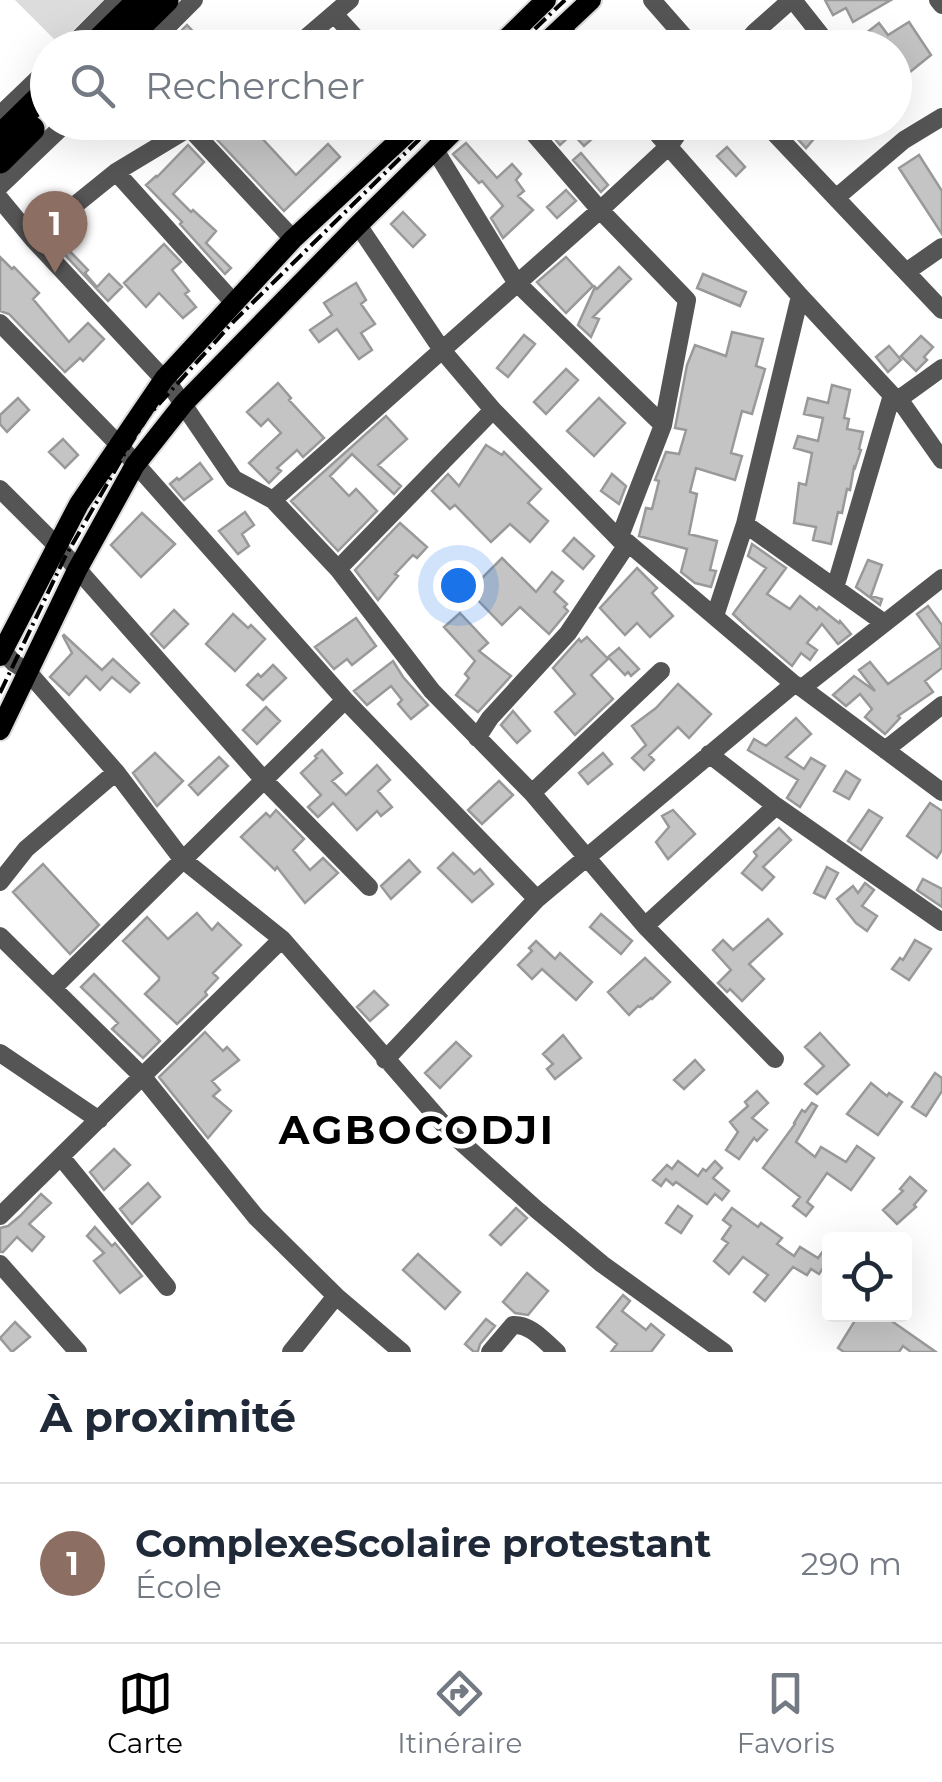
<!DOCTYPE html>
<html lang="fr">
<head>
<meta charset="utf-8">
<style>
  body { margin:0; font-family:Montserrat,sans-serif; background:#f6f6f7; color:#1f2937 }
  .controls { position:absolute; right:30px; bottom:30px; display:grid; overflow:hidden; border-radius:10px; box-shadow:0 10px 40px #0002 }
  .controls button { width:90px; height:90px; display:grid; place-items:center; padding:0; border:0; border-bottom:2px solid #e0e1e3; background:#fff; color:#1f2937; font:50px sans-serif }
  .you { position:absolute; left:458px; top:585px; width:35px; height:35px; margin:-25px; border:8px solid #fff; border-radius:50%; background:#1a73e8; box-shadow:0 0 0 15px #1a73e833 }
  .badge { display:grid; place-items:center; width:65px; height:65px; border-radius:50%; background:#000; color:#fff; font-size:32px; font-weight:700 }
  .pin { position:absolute; translate:-50% -82px; filter:drop-shadow(0 2px 5px #0008) }
  .pin::after { content:''; position:absolute; top:52px; width:35px; height:30px; background:inherit; clip-path:polygon(0 0,100% 0,50% 100%) }
  .list { margin:0; padding:0; list-style:none }
  h2 { display:flex; justify-content:space-between; align-items:center; height:130px; margin:0; padding:0 40px; font-size:42px }
  h2 small { font-size:32px; font-weight:400; color:#747a83 }
  .list li { display:grid; grid-template-columns:65px 1fr auto; gap:30px; align-items:center; box-sizing:border-box; height:160px; padding:0 40px; border-top:2px solid #e0e1e3 }
  .list b { display:block; font-size:38px; white-space:nowrap }
  .list p { margin:0; font-size:32px; white-space:nowrap; color:#747a83 }
  .list em { font-size:32px; font-style:normal; color:#747a83 }
  .icon { flex:none; width:55px; height:55px; fill:none; stroke:currentColor; stroke-width:2; stroke-linecap:round; stroke-linejoin:round }
  .map { position:relative; flex:none; width:942px; height:1352px; overflow:hidden }
  .search { position:absolute; background:#fff; box-shadow:0 10px 40px #0002; left:30px; right:30px; top:30px; height:110px; display:flex; align-items:center; gap:25px; box-sizing:border-box; padding:0 35px; border-radius:55px; color:#747a83; font-size:38px }
  .sheet { height:290px; background:#fff }
  nav { display:flex; justify-content:space-around; align-items:center; box-sizing:border-box; height:140px; border-top:2px solid #e0e1e3; background:#fff; font-size:28px; color:#747a83 }
  nav a { display:grid; justify-items:center; gap:5px }
  nav .on { color:#000 }
  .map>svg:first-child { display:block }
  .green { fill:#dcdcdc }
  .building { fill:#c4c4c4; stroke:#999; stroke-width:2.5 }
  .lines { fill:none; stroke-linecap:round; stroke-linejoin:round }
  .major-casing { stroke:#dbdbdb; stroke-width:24 }
  .highway-casing { stroke:#dbdbdb; stroke-width:29 }
  .minor { stroke:#555; stroke-width:18 }
  .major { stroke:#000; stroke-width:20 }
  .highway { stroke:#000; stroke-width:25 }
  .rail { stroke:#000; stroke-width:4; stroke-dasharray:15 5 2.5 5; stroke-linecap:butt }
  .labels { text-anchor:middle; dominant-baseline:central; stroke-width:9; stroke-linejoin:round; paint-order:stroke }
  .district-label { font-size:40px; font-weight:bold; letter-spacing:2.5px; fill:#000; stroke:#fff }
</style>
</head>
<body>
<div class="map">
<svg width="942" height="1352" viewBox="0 0 942 1352">
  <rect width="100%" height="100%" fill="#fff"/>
  <path class="green" d="M 15,0 L 104,0 L 59,44 Z"/>
  <path class="building" d="M 825,0 L 891,0 L 853,22 L 846,8 L 833,15 Z
    M 909,22 L 931,55 L 905,76 L 894,63 L 894,48 L 875,48 L 865,34 L 879,23 L 888,35 Z
    M 187,25 L 209,48 L 164,48 Z
    M 211,122 L 247,122 L 296,175 L 328,144 L 340,157 L 284,211 L 208,130 Z
    M 541,122 L 559,122 L 571,135 L 560,145 Z
    M 589,122 L 611,122 L 584,146 L 574,135 Z
    M 782,122 L 804,122 L 818,134 L 806,148 Z
    M 466,143 L 497,178 L 512,164 L 521,174 L 516,180 L 524,191 L 518,196 L 533,210 L 503,238 L 491,218 L 503,206 L 482,181 L 479,183 L 453,154 Z
    M 188,145 L 204,162 L 173,194 L 191,212 L 193,210 L 216,231 L 206,243 L 231,268 L 225,274 L 180,224 L 182,222 L 146,185 L 156,176 L 157,177 Z
    M 727,147 L 745,167 L 736,176 L 717,156 Z
    M 581,153 L 608,185 L 601,192 L 573,160 Z
    M 919,155 L 942,191 L 942,234 L 899,168 Z
    M 566,190 L 576,201 L 557,218 L 547,207 Z
    M 403,212 L 425,235 L 413,247 L 391,224 Z
    M 56,237 L 88,270 L 85,273 L 97,287 L 109,274 L 122,287 L 108,301 L 51,240 Z
    M 164,244 L 181,262 L 172,270 L 189,291 L 185,294 L 196,307 L 183,318 L 159,293 L 146,307 L 124,283 Z
    M 0,257 L 12,269 L 14,267 L 39,293 L 33,299 L 69,342 L 88,323 L 104,339 L 83,361 L 80,358 L 65,372 L 9,314 L 0,311 Z
    M 566,257 L 593,286 L 566,313 L 537,282 Z
    M 619,267 L 631,279 L 593,317 L 599,319 L 591,337 L 578,325 L 595,287 L 597,289 Z
    M 703,274 L 746,292 L 740,306 L 697,288 Z
    M 356,283 L 366,300 L 361,304 L 375,324 L 361,333 L 372,350 L 359,359 L 337,329 L 319,342 L 310,330 L 332,315 L 324,303 Z
    M 732,332 L 763,339 L 756,366 L 765,369 L 752,414 L 742,411 L 731,453 L 742,456 L 735,480 L 696,468 L 690,492 L 697,494 L 689,534 L 717,541 L 710,570 L 716,571 L 711,587 L 695,583 L 681,572 L 687,549 L 639,536 L 646,508 L 652,509 L 659,481 L 655,480 L 666,452 L 679,454 L 686,430 L 675,428 L 687,365 L 695,345 L 726,356 Z
    M 524,335 L 535,344 L 508,377 L 497,368 Z
    M 921,336 L 933,347 L 924,357 L 927,360 L 916,371 L 901,356 Z
    M 889,346 L 901,360 L 888,372 L 876,357 Z
    M 566,369 L 578,380 L 546,414 L 534,402 Z
    M 278,383 L 291,398 L 289,400 L 324,438 L 303,457 L 297,450 L 277,468 L 281,471 L 269,483 L 249,463 L 281,433 L 268,419 L 261,426 L 247,412 Z
    M 832,385 L 850,390 L 844,418 L 849,419 L 847,429 L 863,432 L 859,449 L 861,450 L 855,468 L 854,467 L 850,490 L 847,489 L 842,513 L 838,512 L 831,544 L 813,540 L 816,527 L 794,523 L 799,483 L 806,485 L 812,453 L 794,448 L 798,436 L 818,441 L 823,418 L 804,414 L 808,398 L 828,403 Z
    M 18,398 L 29,410 L 7,432 L 0,424 L 0,415 Z
    M 599,398 L 625,423 L 594,456 L 567,431 Z
    M 386,416 L 407,439 L 378,465 L 401,486 L 394,494 L 352,454 L 330,476 L 349,496 L 356,489 L 377,511 L 338,551 L 291,501 Z
    M 63,439 L 78,455 L 65,468 L 49,452 Z
    M 486,445 L 502,455 L 504,452 L 541,489 L 528,503 L 548,521 L 530,542 L 510,524 L 491,542 L 455,505 L 450,509 L 432,491 L 448,474 L 459,486 Z
    M 200,463 L 212,479 L 184,500 L 170,484 L 177,478 L 179,480 Z
    M 612,474 L 626,486 L 619,504 L 601,491 Z
    M 245,512 L 254,525 L 242,534 L 249,546 L 238,554 L 219,531 Z
    M 142,513 L 175,544 L 141,577 L 111,545 Z
    M 400,523 L 427,547 L 417,558 L 413,555 L 395,574 L 398,576 L 378,600 L 355,570 Z
    M 574,538 L 594,556 L 583,569 L 563,551 Z
    M 752,544 L 786,568 L 767,594 L 790,609 L 800,596 L 817,610 L 819,607 L 839,623 L 840,621 L 851,634 L 838,644 L 822,624 L 807,643 L 817,650 L 810,660 L 801,653 L 792,666 L 748,628 L 733,614 L 766,568 L 748,556 Z
    M 502,558 L 536,592 L 552,572 L 563,581 L 554,592 L 567,604 L 564,607 L 568,611 L 549,634 L 520,607 L 502,625 L 469,591 Z
    M 868,560 L 882,565 L 871,596 L 882,599 L 880,605 L 856,587 Z
    M 637,568 L 657,588 L 652,593 L 673,616 L 650,637 L 637,623 L 625,635 L 600,608 Z
    M 928,606 L 942,625 L 942,668 L 925,681 L 933,692 L 898,716 L 900,718 L 885,734 L 865,717 L 872,709 L 860,694 L 846,706 L 833,695 L 854,676 L 875,691 L 859,670 L 870,662 L 888,684 L 941,647 L 917,614 Z
    M 174,610 L 188,624 L 164,648 L 151,634 Z
    M 460,613 L 488,643 L 479,651 L 511,676 L 478,712 L 456,695 L 469,678 L 465,674 L 475,661 L 444,627 Z
    M 233,614 L 248,628 L 251,625 L 265,639 L 235,671 L 206,644 Z
    M 356,618 L 376,646 L 352,665 L 347,659 L 334,669 L 315,647 Z
    M 64,635 L 102,670 L 113,659 L 139,683 L 130,692 L 112,677 L 100,690 L 86,676 L 69,695 L 50,677 L 72,653 L 63,636 Z
    M 587,637 L 608,659 L 591,675 L 613,699 L 575,735 L 555,712 L 575,694 L 553,668 L 579,639 L 581,642 Z
    M 619,648 L 639,669 L 631,676 L 628,672 L 625,675 L 608,657 Z
    M 393,661 L 403,677 L 428,705 L 411,719 L 398,704 L 402,700 L 391,686 L 367,705 L 354,691 Z
    M 273,665 L 286,678 L 263,700 L 247,685 L 258,674 L 261,677 Z
    M 678,684 L 711,714 L 689,738 L 678,727 L 649,755 L 654,760 L 644,770 L 632,758 L 646,745 L 632,726 L 656,708 Z
    M 266,707 L 280,721 L 257,744 L 243,730 Z
    M 513,711 L 530,731 L 517,743 L 501,725 Z
    M 796,718 L 811,734 L 786,757 L 804,769 L 811,758 L 825,766 L 800,807 L 787,798 L 798,780 L 748,750 L 754,739 L 766,746 Z
    M 322,750 L 342,773 L 332,781 L 346,795 L 377,765 L 390,780 L 378,791 L 392,807 L 381,816 L 377,811 L 357,830 L 333,803 L 318,817 L 308,807 L 321,795 L 301,773 L 317,758 L 315,756 Z
    M 155,753 L 183,781 L 157,806 L 133,773 Z
    M 603,753 L 612,764 L 588,784 L 579,773 Z
    M 219,757 L 228,766 L 198,795 L 189,785 Z
    M 846,771 L 860,780 L 849,799 L 834,791 Z
    M 499,781 L 513,795 L 482,824 L 468,810 Z
    M 930,803 L 942,811 L 942,850 L 937,858 L 907,836 Z
    M 276,810 L 304,839 L 293,850 L 310,870 L 323,858 L 338,873 L 305,903 L 277,867 L 275,870 L 241,837 L 266,813 L 270,817 Z
    M 673,810 L 695,834 L 668,859 L 656,842 L 669,827 L 662,816 Z
    M 869,810 L 882,818 L 861,850 L 848,841 Z
    M 779,828 L 791,840 L 763,867 L 774,877 L 762,890 L 742,873 L 757,856 L 754,852 Z
    M 453,853 L 474,874 L 480,869 L 493,884 L 472,902 L 438,868 Z
    M 409,860 L 420,872 L 391,899 L 381,886 Z
    M 43,864 L 99,925 L 70,954 L 13,892 Z
    M 827,867 L 838,873 L 825,898 L 814,893 Z
    M 923,879 L 942,889 L 942,907 L 917,890 Z
    M 865,883 L 874,890 L 862,906 L 877,916 L 867,931 L 856,923 L 837,899 L 853,886 L 858,893 Z
    M 197,913 L 212,930 L 218,923 L 241,945 L 213,973 L 218,978 L 205,992 L 207,995 L 177,1024 L 145,994 L 159,980 L 159,977 L 123,941 L 147,917 L 168,939 Z
    M 601,914 L 632,941 L 621,954 L 590,927 Z
    M 768,919 L 782,934 L 749,964 L 764,979 L 742,1001 L 730,989 L 727,992 L 718,983 L 731,970 L 713,950 L 723,940 L 733,950 Z
    M 915,940 L 931,949 L 909,980 L 892,969 L 900,958 L 903,960 Z
    M 536,941 L 555,959 L 560,953 L 592,982 L 576,1000 L 542,969 L 532,979 L 518,965 L 532,951 L 529,948 Z
    M 645,958 L 670,982 L 652,999 L 651,998 L 640,1007 L 638,1006 L 629,1015 L 608,992 Z
    M 94,974 L 160,1041 L 143,1058 L 112,1029 L 118,1023 L 81,987 Z
    M 374,991 L 388,1005 L 370,1021 L 357,1007 Z
    M 205,1032 L 223,1051 L 227,1047 L 239,1060 L 212,1081 L 220,1090 L 213,1096 L 231,1111 L 208,1138 L 159,1077 Z
    M 820,1033 L 849,1065 L 817,1094 L 805,1084 L 824,1066 L 805,1047 Z
    M 563,1035 L 581,1058 L 555,1079 L 547,1069 L 553,1064 L 543,1054 Z
    M 456,1042 L 471,1056 L 440,1088 L 425,1073 Z
    M 695,1060 L 704,1070 L 684,1089 L 674,1080 Z
    M 935,1073 L 942,1078 L 942,1091 L 926,1116 L 912,1107 Z
    M 871,1083 L 887,1096 L 889,1093 L 902,1102 L 878,1135 L 847,1114 Z
    M 757,1091 L 768,1103 L 752,1118 L 767,1130 L 757,1141 L 754,1138 L 739,1159 L 726,1150 L 738,1132 L 730,1122 L 748,1106 L 745,1102 Z
    M 812,1103 L 817,1106 L 796,1142 L 800,1145 L 815,1157 L 821,1147 L 846,1162 L 857,1146 L 874,1158 L 851,1190 L 827,1173 L 807,1202 L 813,1207 L 806,1216 L 793,1206 L 800,1197 L 763,1168 L 795,1124 L 794,1123 L 802,1110 L 805,1112 Z
    M 114,1149 L 130,1165 L 104,1190 L 90,1172 Z
    M 678,1161 L 698,1176 L 703,1169 L 706,1171 L 715,1161 L 722,1168 L 713,1178 L 729,1191 L 722,1200 L 715,1194 L 707,1204 L 676,1182 L 673,1185 L 666,1179 L 661,1186 L 653,1180 L 667,1165 L 672,1169 Z
    M 910,1177 L 926,1191 L 914,1205 L 916,1207 L 897,1224 L 883,1210 L 903,1191 L 900,1189 Z
    M 148,1183 L 160,1197 L 132,1224 L 120,1209 Z
    M 41,1194 L 51,1203 L 29,1224 L 44,1237 L 32,1251 L 17,1237 L 3,1252 L 0,1252 L 0,1228 L 8,1226 L 20,1216 Z
    M 678,1206 L 692,1216 L 681,1233 L 666,1223 Z
    M 516,1208 L 527,1218 L 501,1245 L 490,1235 Z
    M 732,1208 L 758,1227 L 761,1223 L 782,1238 L 777,1244 L 794,1256 L 800,1247 L 818,1258 L 830,1242 L 830,1258 L 819,1274 L 811,1269 L 807,1275 L 793,1267 L 765,1301 L 754,1292 L 768,1275 L 743,1257 L 729,1274 L 714,1261 L 728,1243 L 722,1239 L 731,1226 L 723,1220 Z
    M 95,1227 L 112,1246 L 115,1243 L 142,1276 L 120,1293 L 94,1261 L 104,1253 L 87,1236 Z
    M 418,1254 L 460,1292 L 445,1309 L 403,1270 Z
    M 527,1273 L 548,1291 L 528,1315 L 515,1313 L 503,1302 Z
    M 623,1295 L 630,1301 L 622,1311 L 646,1330 L 651,1324 L 664,1335 L 651,1352 L 611,1352 L 617,1344 L 597,1327 Z
    M 859,1314 L 889,1314 L 895,1319 L 893,1322 L 936,1352 L 911,1352 L 903,1346 L 899,1352 L 844,1352 L 838,1348 Z
    M 486,1319 L 495,1326 L 480,1344 L 478,1351 L 474,1352 L 465,1344 Z
    M 15,1322 L 30,1337 L 12,1352 L 0,1338 Z"/>
  <g class="lines">
    <g class="major-casing">
      <path id="major" d="M 497,48 L 546,0
        M 540,48 L 591,0
        M 0,656 L 79,504 L 164,379 L 293,239 L 419,122
        M 0,730 L 77,570 L 135,465 L 184,403 L 358,225 L 463,122"/>
    </g>
    <g class="highway-casing">
      <path id="highway" d="M 91,48 L 140,0
        M 117,48 L 166,0
        M 0,137 L 48,90
        M 0,161 L 32,129"/>
    </g>
    <path class="minor" d="M 652,0 L 694,48
      M 793,0 L 831,48
      M 938,0 L 942,5
      M 335,15 L 365,48
      M 561,27 L 579,48
      M 69,48 L 117,0
      M 146,48 L 194,0
      M 294,48 L 350,0
      M 741,48 L 755,32 L 791,0
      M 0,115 L 48,69
      M 524,122 L 600,210 L 687,300 L 663,425 L 619,539
      M 647,122 L 800,296 L 892,395 L 899,399 L 942,460
      M 764,122 L 942,310
      M 185,123 L 293,239
      M 435,150 L 516,282 L 663,425
      M 116,172 L 234,303
      M 0,186 L 67,122
      M 837,197 L 904,140 L 942,117
      M 0,199 L 33,239 L 172,388 L 234,479 L 273,500 L 338,569 L 432,691 L 532,793 L 645,926 L 775,1059
      M 358,225 L 442,350 L 493,410 L 619,539 L 628,543 L 794,684
      M 33,239 L 116,172 L 199,122
      M 906,272 L 942,247
      M 0,323 L 118,444 L 345,700 L 537,899
      M 899,399 L 942,368
      M 0,489 L 57,546 L 263,779 L 369,887
      M 273,500 L 600,210 L 669,146 L 686,122
      M 745,524 L 883,622
      M 338,569 L 493,410
      M 835,588 L 892,395
      M 715,616 L 745,524 L 800,296
      M 0,648 L 14,663 L 28,672 L 116,772 L 182,859 L 282,939 L 451,1133 L 537,1210 L 602,1264 L 724,1352
      M 802,688 L 942,792
      M 477,738 L 490,718 L 568,633 L 628,543
      M 885,750 L 942,705
      M 709,754 L 776,806 L 942,922
      M 532,793 L 661,671
      M 0,882 L 26,849 L 116,772
      M 645,926 L 776,806
      M 0,936 L 143,1077 L 256,1217 L 336,1296 L 402,1352
      M 53,988 L 345,700
      M 0,1053 L 99,1120
      M 385,1060 L 537,899 L 794,684 L 802,688 L 942,578
      M 61,1157 L 167,1287
      M 0,1216 L 282,939
      M 0,1264 L 78,1352
      M 291,1352 L 336,1296
      M 490,1352 L 513,1325 C 531,1324 544,1341 557,1352"/>
    <use href="#major" class="major"/>
    <use href="#highway" class="highway"/>
    <path class="rail" d="M 515,48 L 565,0
      M 0,693 L 65,557 L 125,453 L 148,416 L 235,320 L 437,122"/>
  </g>
  <g class="labels">
    <g class="district-label">
      <text x="417" y="1129">AGBOCODJI</text>
    </g>
  </g>
</svg>
<div class="controls">
<button><svg class="icon" aria-label="locate" viewBox="0 0 24 24"><circle cx="12" cy="12" r="6"/><path d="M12 2v4M12 18v4M2 12h4M18 12h4"/></svg></button>
</div>
<div class="you"></div>
<div class="pin badge" style="left:55px;top:273px;background:#8d6e63">1</div>
<div class="search"><svg class="icon" aria-label="search" viewBox="0 0 24 24"><circle cx="10" cy="10" r="6"/><path d="M15 15l6 6"/></svg>Rechercher</div>
</div>
<section class="sheet">
<h2>À proximité<small></small></h2>
<ul class="list">
<li><span class="badge" style="background:#8d6e63">1</span><div><b>ComplexeScolaire protestant</b><p>École</p></div><em>290 m</em></li>
</ul>
</section>
<nav>
<a class="on"><svg class="icon" aria-label="map" viewBox="0 0 24 24"><path d="M3 6l6-2 6 2 6-2v14l-6 2-6-2-6 2zM9 4v14M15 6v14"/></svg>Carte</a>
<a><svg class="icon" aria-label="directions" viewBox="0 0 24 24"><path d="M12 3l9 9-9 9-9-9zM9 14v-3h6M13 9l2 2-2 2"/></svg>Itinéraire</a>
<a><svg class="icon" aria-label="saved" viewBox="0 0 24 24"><path d="M7 4h10v16l-5-4-5 4z"/></svg>Favoris</a>
</nav>
</body>
</html>
